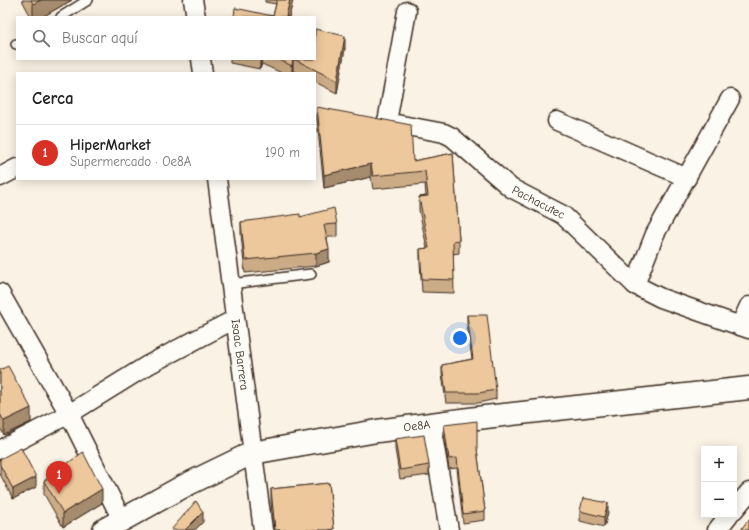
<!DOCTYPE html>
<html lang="es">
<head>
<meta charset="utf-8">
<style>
  body { margin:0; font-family:"Comic Neue",sans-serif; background:#f6f6f6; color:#222 }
  .controls { position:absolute; right:12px; bottom:12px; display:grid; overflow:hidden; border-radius:0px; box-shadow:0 2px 10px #0003 }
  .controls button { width:36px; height:36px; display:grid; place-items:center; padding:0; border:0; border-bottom:1px solid #e0e0e0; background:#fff; color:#222; font:20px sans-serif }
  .you { position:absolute; left:460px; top:338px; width:14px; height:14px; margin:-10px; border:3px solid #fff; border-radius:50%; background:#1a73e8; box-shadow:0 0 0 6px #1a73e833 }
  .badge { display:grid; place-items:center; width:26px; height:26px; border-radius:50%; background:#d93025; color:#fff; font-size:13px; font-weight:700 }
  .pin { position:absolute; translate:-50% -33px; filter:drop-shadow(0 1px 2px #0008) }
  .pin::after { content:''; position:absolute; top:21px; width:14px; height:12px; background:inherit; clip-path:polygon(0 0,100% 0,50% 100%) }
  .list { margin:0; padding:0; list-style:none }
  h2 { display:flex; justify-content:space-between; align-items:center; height:52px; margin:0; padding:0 16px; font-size:17px }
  h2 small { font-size:13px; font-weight:400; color:#767676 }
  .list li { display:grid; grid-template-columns:26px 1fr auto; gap:12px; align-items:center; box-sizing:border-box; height:56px; padding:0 16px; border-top:1px solid #e0e0e0 }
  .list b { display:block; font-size:15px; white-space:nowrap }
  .list p { margin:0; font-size:13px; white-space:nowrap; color:#767676 }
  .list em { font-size:13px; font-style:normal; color:#767676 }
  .icon { flex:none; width:22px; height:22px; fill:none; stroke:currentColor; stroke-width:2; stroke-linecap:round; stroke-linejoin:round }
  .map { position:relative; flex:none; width:749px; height:530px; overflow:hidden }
  .search { position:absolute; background:#fff; box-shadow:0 2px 10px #0003; left:16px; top:16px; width:300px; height:44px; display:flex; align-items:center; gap:10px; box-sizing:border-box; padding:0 14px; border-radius:0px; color:#767676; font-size:15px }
  .panel { position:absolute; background:#fff; box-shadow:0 2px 10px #0003; left:16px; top:72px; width:300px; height:108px; border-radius:0px }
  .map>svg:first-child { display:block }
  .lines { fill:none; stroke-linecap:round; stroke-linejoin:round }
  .service-casing { stroke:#3b2a1e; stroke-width:12 }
  .minor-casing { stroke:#3b2a1e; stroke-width:21 }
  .tertiary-casing { stroke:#3b2a1e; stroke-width:25 }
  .service { stroke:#fdfcf7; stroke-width:9 }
  .minor { stroke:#fdfcf7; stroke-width:18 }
  .tertiary { stroke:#fdfcf7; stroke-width:22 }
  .wall { fill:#ccac87; stroke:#3b2a1e }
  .shaded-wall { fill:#a68c6e; stroke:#3b2a1e }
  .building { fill:#edc89d; stroke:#3b2a1e }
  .labels { text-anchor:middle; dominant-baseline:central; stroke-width:3; stroke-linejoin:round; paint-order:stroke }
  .street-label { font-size:12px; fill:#3b2a1e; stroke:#fdfcf7 }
</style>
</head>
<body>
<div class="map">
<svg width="749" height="530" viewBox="0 0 749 530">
  <rect width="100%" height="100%" fill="#faf2e5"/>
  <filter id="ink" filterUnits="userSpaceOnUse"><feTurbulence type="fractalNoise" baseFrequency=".025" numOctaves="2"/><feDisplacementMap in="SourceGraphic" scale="8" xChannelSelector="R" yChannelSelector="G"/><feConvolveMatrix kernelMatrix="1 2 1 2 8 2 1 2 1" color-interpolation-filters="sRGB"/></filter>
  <g filter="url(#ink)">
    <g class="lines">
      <g class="service-casing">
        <path id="service" d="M 61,17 L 88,0
          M 16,44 L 17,44
          M 230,286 L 239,283 L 311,274"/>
      </g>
      <g class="minor-casing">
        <g id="minor">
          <path d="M 193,0 L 196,17"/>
          <path d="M 201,59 L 203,73"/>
          <path d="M 557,121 L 687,178"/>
          <path id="s1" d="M 386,122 L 444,133 L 452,137 L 511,188 L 563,215 L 635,285 L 661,298 L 749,329"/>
          <path d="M 387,122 L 407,11"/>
          <path d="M 0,177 L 17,168"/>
          <path id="s2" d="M 217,179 L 263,530"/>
          <path d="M 635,285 L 655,234 L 730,99"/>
          <path d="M 0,293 L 69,414 L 122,520"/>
          <path d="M 740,326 L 749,306"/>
          <path d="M 431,424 L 449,530"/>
          <path d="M 0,450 L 69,414 L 148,365 L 235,319"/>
          <path d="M 734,510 L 749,492"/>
          <path d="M 717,530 L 729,515"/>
        </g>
      </g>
      <g class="tertiary-casing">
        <g id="tertiary">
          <path id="s3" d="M 104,530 L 184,486 L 252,453 L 377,431 L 485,417 L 749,388"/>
        </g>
      </g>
      <use href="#service" class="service"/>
      <use href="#minor" class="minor"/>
      <use href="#tertiary" class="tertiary"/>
    </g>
    <path class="wall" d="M 22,0 L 72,0 L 42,17 L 31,17 Z
      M 265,0 L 293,0 L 289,17 L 273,16 L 276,4 L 265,2 Z
      M 345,48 L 337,93 L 315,82 L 315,73 L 298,73 L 293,71 L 293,73 L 282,73 L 262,64 L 260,69 L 230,63 L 230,59 L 315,59 Z
      M 317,107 L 413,161 L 453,153 L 459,240 L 459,253 L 453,254 L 454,293 L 422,292 L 420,262 L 420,249 L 427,248 L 419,210 L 419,197 L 426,196 L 425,184 L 373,189 L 371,177 L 324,188 L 317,120 Z
      M 300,217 L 337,224 L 337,237 L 327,237 L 329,262 L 316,266 L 245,273 L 241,235 L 241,222 Z
      M 467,315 L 496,390 L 496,399 L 478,403 L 446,403 L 442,374 L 442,365 L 472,359 L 467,325 Z
      M 0,370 L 31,422 L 4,435 L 0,428 Z
      M 444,425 L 477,449 L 485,511 L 485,520 L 463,523 L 457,468 L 449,469 L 444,435 Z
      M 395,439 L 429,465 L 429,475 L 400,479 L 395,449 Z
      M 0,459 L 36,487 L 13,499 L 0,474 Z
      M 44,481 L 102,503 L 63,527 L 44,494 Z
      M 329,483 L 334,530 L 274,530 L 271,503 L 271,489 Z
      M 580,511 L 608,513 L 604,527 L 580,521 Z"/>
    <path class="shaded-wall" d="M 41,0 L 72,0 L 42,17 L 33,17 L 33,4 Z
      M 290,0 L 293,0 L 289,17 L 286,17 Z
      M 345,36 L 345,48 L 337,93 L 337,81 Z
      M 260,59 L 262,59 L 260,69 Z
      M 293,59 L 293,73 L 292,73 L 292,66 Z
      M 371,164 L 371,177 L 324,188 L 324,175 Z
      M 329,249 L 329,262 L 316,266 L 316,253 Z
      M 31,408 L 31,422 L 4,435 L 4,421 Z
      M 36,477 L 36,487 L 13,499 L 13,489 Z
      M 102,489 L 102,503 L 63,527 L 63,513 Z
      M 608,503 L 608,513 L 604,527 L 604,517 Z
      M 203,512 L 203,522 L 195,530 L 185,530 Z"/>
    <path class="building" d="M 31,0 L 41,0 L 33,4 Z
      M 277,0 L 290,0 L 286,16 L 287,17 L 234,17 L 235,8 L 273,16 Z
      M 315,29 L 345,36 L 337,81 L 294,59 L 315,59 Z
      M 278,59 L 293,59 L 292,66 Z
      M 317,107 L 411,125 L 413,161 L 453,153 L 459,240 L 453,241 L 454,280 L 422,279 L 420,249 L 429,248 L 419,197 L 428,196 L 425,171 L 373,176 L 371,164 L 324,175 Z
      M 334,208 L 337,224 L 324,225 L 329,249 L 316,253 L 245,260 L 241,222 L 300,214 L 300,217 Z
      M 467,315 L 487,315 L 496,390 L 478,393 L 446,393 L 442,365 L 473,359 Z
      M 8,366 L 31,408 L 4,421 L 0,414 L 0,370 Z
      M 477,421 L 477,449 L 485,511 L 463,514 L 457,458 L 449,459 L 444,425 Z
      M 424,435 L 429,465 L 400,470 L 395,439 Z
      M 21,448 L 36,477 L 13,489 L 0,465 L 0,459 Z
      M 83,452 L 102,489 L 63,513 L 44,481 Z
      M 329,483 L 334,529 L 328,530 L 275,530 L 271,489 Z
      M 583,498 L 608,503 L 604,517 L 580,511 Z
      M 196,501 L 203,512 L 185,530 L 171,530 Z
      M 749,520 L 749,530 L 741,530 L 747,521 L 748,522 Z"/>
  </g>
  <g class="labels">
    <g class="street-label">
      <text stroke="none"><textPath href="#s1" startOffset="177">Pachacutec</textPath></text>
      <text stroke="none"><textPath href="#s2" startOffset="177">Isaac Barrera</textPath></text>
      <text stroke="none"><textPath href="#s3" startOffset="334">Oe8A</textPath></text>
    </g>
  </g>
</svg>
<div class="controls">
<button>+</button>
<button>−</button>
</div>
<div class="you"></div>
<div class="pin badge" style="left:59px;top:494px">1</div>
<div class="search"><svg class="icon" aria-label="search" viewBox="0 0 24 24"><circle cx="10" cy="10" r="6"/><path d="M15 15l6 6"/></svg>Buscar aquí</div>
<section class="panel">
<h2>Cerca<small></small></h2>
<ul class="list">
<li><span class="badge">1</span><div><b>HiperMarket</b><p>Supermercado · Oe8A</p></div><em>190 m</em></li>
</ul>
</section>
</div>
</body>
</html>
